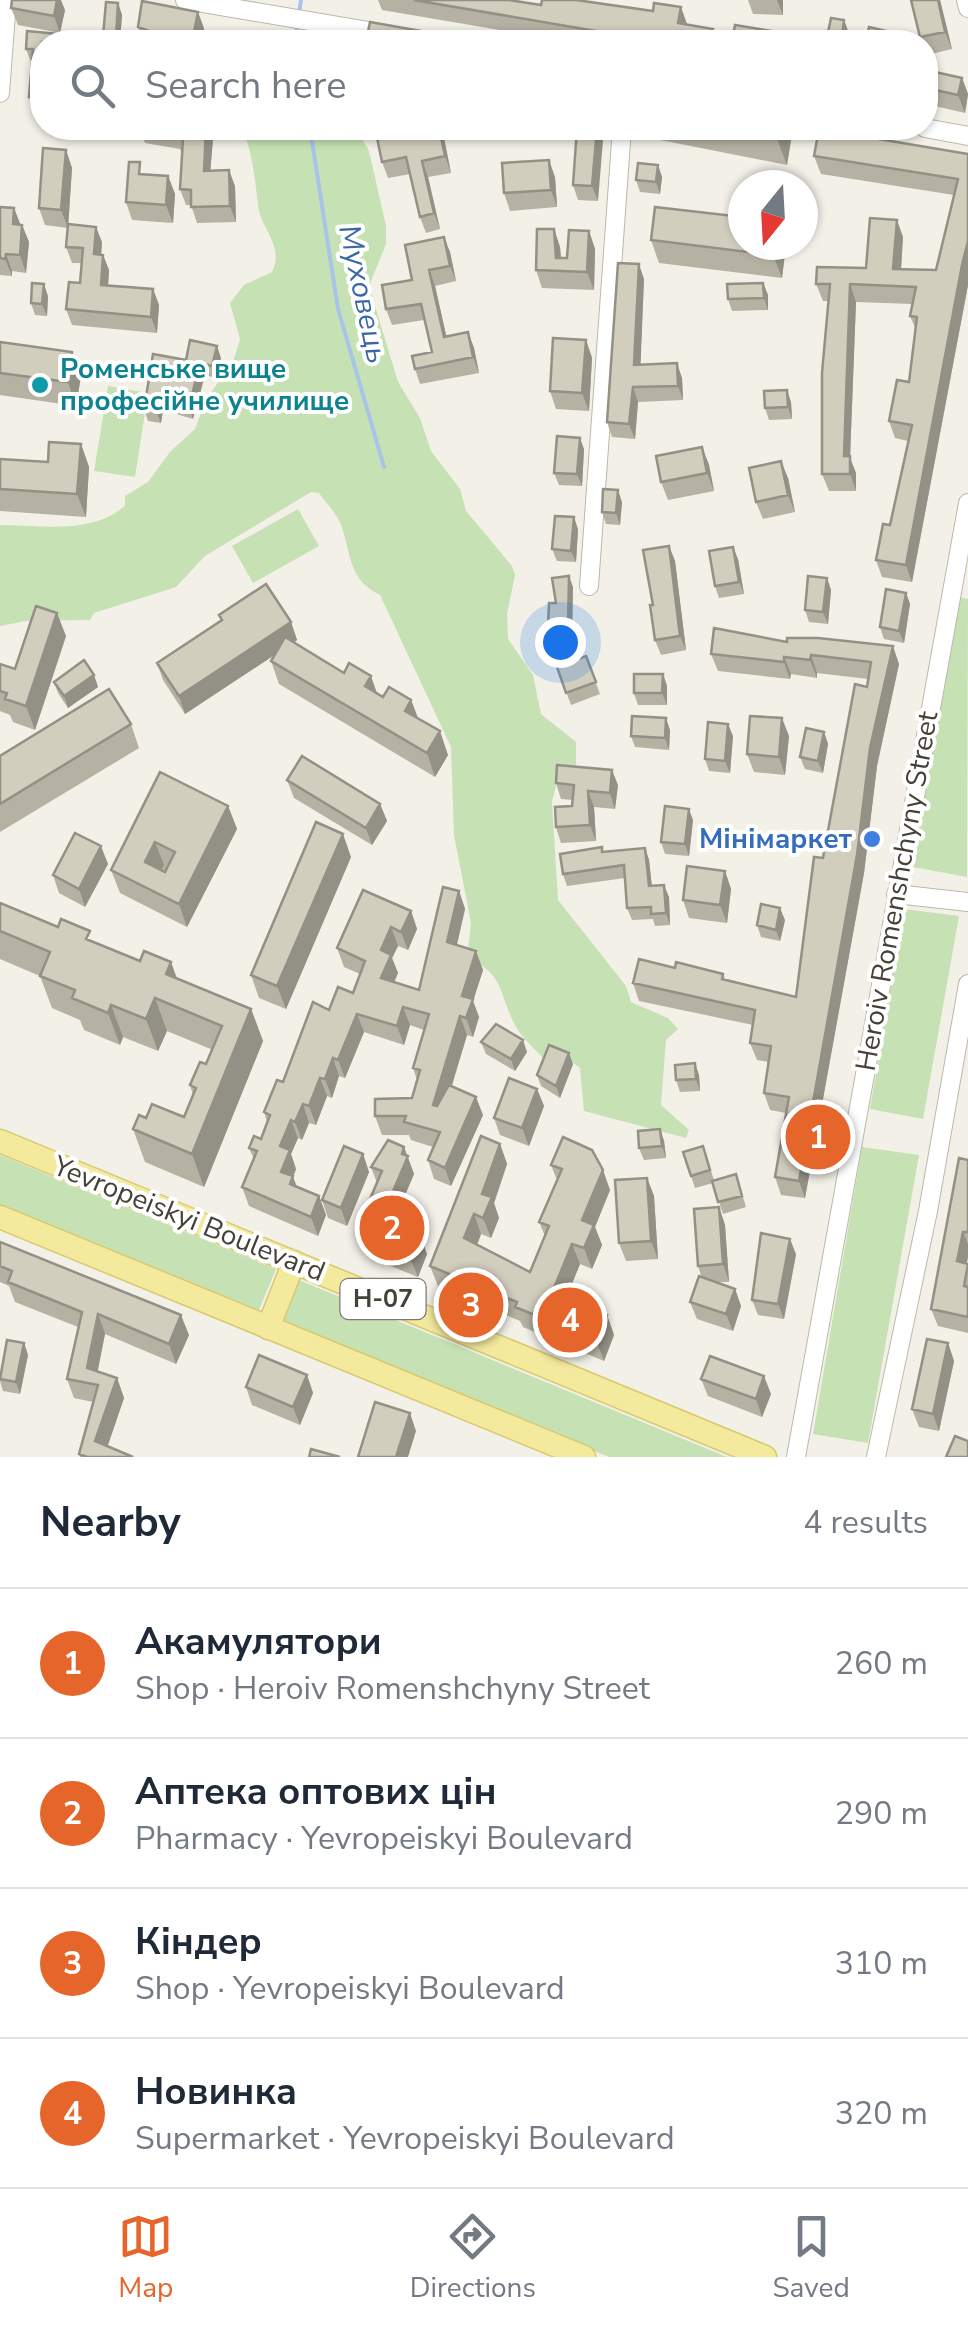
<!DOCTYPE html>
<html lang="en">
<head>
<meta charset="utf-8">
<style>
  body { margin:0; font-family:"Nunito Sans",sans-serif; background:#f6f6f7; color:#1f2937 }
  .compass { position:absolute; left:728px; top:170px; width:90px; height:90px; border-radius:50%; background:#fff; box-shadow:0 2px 8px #0004; rotate:198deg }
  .you { position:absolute; left:560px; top:642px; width:35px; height:35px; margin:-25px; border:8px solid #fff; border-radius:50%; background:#1a73e8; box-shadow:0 0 0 15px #1a73e833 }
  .badge { display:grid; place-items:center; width:65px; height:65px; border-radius:50%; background:#e5652b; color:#fff; font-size:32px; font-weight:700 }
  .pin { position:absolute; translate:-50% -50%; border:5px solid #fff; box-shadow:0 2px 10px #0006 }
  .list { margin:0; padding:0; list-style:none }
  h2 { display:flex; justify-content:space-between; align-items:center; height:130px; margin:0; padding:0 40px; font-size:42px }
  h2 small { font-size:32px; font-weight:400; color:#747a83 }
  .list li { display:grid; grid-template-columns:65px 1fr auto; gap:30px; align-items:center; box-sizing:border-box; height:150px; padding:0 40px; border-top:2px solid #e0e1e3 }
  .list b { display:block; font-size:38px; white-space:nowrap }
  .list p { margin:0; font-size:32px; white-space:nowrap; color:#747a83 }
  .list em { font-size:32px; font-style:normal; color:#747a83 }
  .icon { flex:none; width:55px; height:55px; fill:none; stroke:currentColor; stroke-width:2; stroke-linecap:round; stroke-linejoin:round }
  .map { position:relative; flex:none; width:968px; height:1457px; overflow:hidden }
  .search { position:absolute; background:#fff; box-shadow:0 2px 8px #0004; left:30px; right:30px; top:30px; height:110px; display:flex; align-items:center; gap:25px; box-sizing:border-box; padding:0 35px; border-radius:40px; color:#747a83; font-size:38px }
  .sheet { height:730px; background:#fff }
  nav { display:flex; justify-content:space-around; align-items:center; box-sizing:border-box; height:140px; border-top:2px solid #e0e1e3; background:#fff; font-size:28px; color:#747a83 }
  nav a { display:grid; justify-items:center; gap:5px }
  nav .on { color:#e5652b }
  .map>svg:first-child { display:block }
  .green { fill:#c6e2b4 }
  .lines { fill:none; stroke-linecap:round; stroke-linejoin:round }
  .stream { stroke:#a9c4e9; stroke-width:4 }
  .minor-casing { stroke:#bcb9ab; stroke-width:20 }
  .major-casing { stroke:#d8c96f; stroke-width:25 }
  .minor { stroke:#fff; stroke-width:18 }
  .major { stroke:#f4ea9e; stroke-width:22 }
  .wall { fill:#b5b1a3 }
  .shaded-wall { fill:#939085 }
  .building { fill:#d2cebe; stroke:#939085; stroke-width:2.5; fill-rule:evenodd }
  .culture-dot { fill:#0f9aa8; stroke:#fff; stroke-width:4 }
  .shop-dot { fill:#3f7fe0; stroke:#fff; stroke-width:4 }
  .labels { text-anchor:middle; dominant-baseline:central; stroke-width:8; stroke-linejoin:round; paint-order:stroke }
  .shield { fill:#fff; stroke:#7c7a73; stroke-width:2.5 }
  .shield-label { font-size:25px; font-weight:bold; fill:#444137 }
  .culture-label { font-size:28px; font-weight:bold; fill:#0d838f; stroke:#fff; text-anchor:start }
  .shop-label { font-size:28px; font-weight:bold; fill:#366cbe; stroke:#fff; text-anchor:end }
  .street-label { font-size:28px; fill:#444137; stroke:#fff }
  .water-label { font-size:30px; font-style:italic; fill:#3a67a6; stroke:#fff }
</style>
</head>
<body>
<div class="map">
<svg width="968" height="1457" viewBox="0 0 968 1457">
  <rect width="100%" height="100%" fill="#f2f0e7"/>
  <path class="green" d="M 243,128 L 356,128 L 369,151 L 386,226 L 386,244 L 369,286 L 398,382 L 420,418 L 431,451 L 460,489 L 466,511 L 512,566 L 515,575 L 507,614 L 508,639 L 533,675 L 541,714 L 576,742 L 576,767 L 557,781 L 552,802 L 558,900 L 626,986 L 631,1002 L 668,1018 L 678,1029 L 666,1040 L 661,1105 L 689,1130 L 686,1138 L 584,1111 L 580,1068 L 563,1055 L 543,1058 C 534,1048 522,1038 516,1027 C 498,994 506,975 467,957 L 471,923 L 454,835 L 451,747 L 380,595 C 349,580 351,556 342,527 C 338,515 326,503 319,493 L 311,492 L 205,556 L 176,587 L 94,613 L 90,620 L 26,621 L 0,626 L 0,525 C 43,525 90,535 125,506 L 125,496 L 148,482 L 170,452 L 195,429 L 206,400 L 234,359 L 240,339 L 230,303 L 244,285 L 272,272 C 285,245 260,229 258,205 C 254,171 253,160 243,128 Z
    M 108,386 L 148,393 L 135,477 L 94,471 Z
    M 298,509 L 319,546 L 253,583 L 232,546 Z
    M 959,597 L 968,599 L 967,877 L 913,867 Z
    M 904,909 L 959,916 L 923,1119 L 870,1109 Z
    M 862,1147 L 919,1155 L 868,1443 L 813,1434 Z
    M 0,1155 L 276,1269 L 258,1312 L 0,1206 Z
    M 299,1280 L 727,1457 L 609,1457 L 282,1321 Z"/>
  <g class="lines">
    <path class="stream" d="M 299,13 L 301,0
      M 296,42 L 297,27
      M 310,128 L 338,309 L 384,467"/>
    <g class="minor-casing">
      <path id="minor" d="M 185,0 L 392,35
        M 966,0 L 968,8
        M 0,93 L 7,0
        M 925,128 L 968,136
        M 589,586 L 622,128
        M 896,894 L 968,902
        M 796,1457 L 968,503
        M 876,1457 L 928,1211 L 968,984"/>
    </g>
    <g class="major-casing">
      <path id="major" d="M 0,1141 L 765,1457
        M 0,1217 L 584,1457
        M 268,1328 L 294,1262"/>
    </g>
    <use href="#minor" class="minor"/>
    <use href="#major" class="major"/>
  </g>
  <path class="wall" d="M 378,0 L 509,0 L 713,29 L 718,42 L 571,42 L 382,10 Z
    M 748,0 L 783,0 L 783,15 L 753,14 Z
    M 940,0 L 952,49 L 927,55 L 926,42 L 922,42 L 920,37 Z
    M 118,3 L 122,15 L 120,42 L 106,42 L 103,36 Z
    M 11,8 L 65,10 L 60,33 L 18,25 Z
    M 138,27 L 204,28 L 201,42 L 144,42 Z
    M 42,42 L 42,115 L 36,115 L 29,97 L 32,65 L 26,49 Z
    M 926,70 L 962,78 L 968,94 L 965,113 L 926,104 Z
    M 139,128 L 213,139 L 210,171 L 235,186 L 236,222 L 197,223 L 191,205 L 186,205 L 180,189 L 182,155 L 180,149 L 145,143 Z
    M 442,128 L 451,173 L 428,177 L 440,229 L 426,233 L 420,217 L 410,174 L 388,178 L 382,162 Z
    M 577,128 L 598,201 L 578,200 L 573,185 Z
    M 632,128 L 786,128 L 791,140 L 787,165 L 635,135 Z
    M 66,150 L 72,168 L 68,228 L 45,225 L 39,208 Z
    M 968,154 L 968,285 L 912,582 L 882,577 L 876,560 L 890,525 L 908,441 L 895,438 L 889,421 L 909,382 L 916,330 L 910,316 L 913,304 L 856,302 L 850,458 L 856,473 L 856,491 L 829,491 L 822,474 L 828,301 L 823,301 L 816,284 L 866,268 L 903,237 L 901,269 L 936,270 L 954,195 L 821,174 L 814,156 Z
    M 658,165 L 662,177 L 660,194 L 640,192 L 636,180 Z
    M 168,176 L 175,194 L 173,223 L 132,220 L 126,202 Z
    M 555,177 L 557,207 L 510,211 L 504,193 Z
    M 0,207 L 14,208 L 20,225 L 22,225 L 29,242 L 26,273 L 12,271 L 12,276 L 0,275 Z
    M 554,229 L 560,247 L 561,258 L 567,258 L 589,231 L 595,249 L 594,290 L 542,288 L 536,270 Z
    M 651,240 L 786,245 L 782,278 L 659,263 Z
    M 102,242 L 101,255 L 103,255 L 109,270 L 108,286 L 153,289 L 159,305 L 157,333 L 72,325 L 66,309 L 80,283 L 82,263 L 72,263 L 66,247 Z
    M 450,252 L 456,281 L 435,286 L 446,336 L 468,332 L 474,348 L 479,373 L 420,384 L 415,369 L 432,352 L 424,320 L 392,325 L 386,309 L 412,280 Z
    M 644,279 L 640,364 L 682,378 L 683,400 L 638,402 L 635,439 L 612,437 L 607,422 Z
    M 763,283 L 768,295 L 768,310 L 732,311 L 728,299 Z
    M 48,296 L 47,316 L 35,315 L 31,303 Z
    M 586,340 L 592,358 L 589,411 L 556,409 L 550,391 Z
    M 0,342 L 72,352 L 81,376 L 76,406 L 0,395 Z
    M 221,358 L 216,378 L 205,375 L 193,419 L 163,410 L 161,423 L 148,421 L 144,409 L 186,360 Z
    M 791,402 L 792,419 L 769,420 L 765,408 Z
    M 81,444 L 89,467 L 86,517 L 0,511 L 0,459 L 48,462 Z
    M 702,447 L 709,465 L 714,491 L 668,500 L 661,482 Z
    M 584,449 L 582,486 L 559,485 L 554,473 Z
    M 788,478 L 795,512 L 763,519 L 756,502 Z
    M 622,502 L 620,525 L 606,524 L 602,512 Z
    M 578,529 L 576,562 L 557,561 L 552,549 Z
    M 669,546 L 675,561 L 686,650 L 661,655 L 655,640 L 653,605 Z
    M 738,559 L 744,594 L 719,598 L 715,586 Z
    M 827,578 L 831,590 L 828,624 L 809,622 L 805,610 Z
    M 573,587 L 572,637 L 552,637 L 548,627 L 556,603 Z
    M 906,593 L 910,604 L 904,643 L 884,639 L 880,627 Z
    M 219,615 L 291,622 L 297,640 L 294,643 L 383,697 L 411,700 L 418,719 L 448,755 L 435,777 L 279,684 L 271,661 L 273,656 L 185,714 L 163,680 L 157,663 L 221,621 Z
    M 714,628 L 899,664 L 877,766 L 864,873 L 805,1198 L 781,1195 L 775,1177 L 786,1113 L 770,1110 L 764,1093 L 769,1062 L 757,1060 L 750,1043 L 753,1025 L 639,1001 L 633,983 L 675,968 L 723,974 L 726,980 L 796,997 L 823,858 L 868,679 L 817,673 L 817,678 L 791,674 L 790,679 L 718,671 L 711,654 Z
    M 66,636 L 35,730 L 13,722 L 10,715 L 0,711 L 0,664 L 15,669 Z
    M 586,656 L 600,694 L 571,705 L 557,667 Z
    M 663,674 L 667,686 L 667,705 L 638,705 L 634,693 Z
    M 94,675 L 98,687 L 68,708 L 58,693 L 54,682 Z
    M 131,724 L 139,748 L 0,832 L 0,756 Z
    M 670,730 L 669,750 L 635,747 L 631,736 Z
    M 824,732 L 828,744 L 823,773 L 805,769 L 800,757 Z
    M 733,736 L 730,773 L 709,771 L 705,759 Z
    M 789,736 L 785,775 L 754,772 L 747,754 Z
    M 160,772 L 228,806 L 237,829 L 187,927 L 120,893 L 111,870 Z
    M 287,780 L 380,804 L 387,821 L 372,845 L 294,798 Z
    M 556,783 L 618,785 L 615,809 L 594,807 L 596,841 L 561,843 L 556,827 L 572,806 L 573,800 L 561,799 Z
    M 693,820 L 689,856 L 665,854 L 661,842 Z
    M 645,848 L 649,860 L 652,886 L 669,897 L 670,925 L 655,926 L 653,919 L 632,920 L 627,908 L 625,878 L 567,886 L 563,874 L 604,852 Z
    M 351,857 L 286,1009 L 259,998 L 251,975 Z
    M 108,864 L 85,907 L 59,893 L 53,875 Z
    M 725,871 L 731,889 L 727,923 L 689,918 L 683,900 Z
    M 459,891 L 465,909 L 457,945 L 483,970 L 473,1001 L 479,1017 L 473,1037 L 467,1035 L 452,1086 L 483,1115 L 451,1186 L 434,1179 L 428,1160 L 433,1147 L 411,1140 L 409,1135 L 382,1135 L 375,1116 L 412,1098 L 417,1080 L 413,1068 L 424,1030 L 410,1025 L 404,1045 L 364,1032 L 345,1078 L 339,1076 L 332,1098 L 327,1096 L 316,1125 L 309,1123 L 302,1140 L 298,1138 L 291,1154 L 296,1169 L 293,1177 L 297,1187 L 319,1196 L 326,1215 L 318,1236 L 249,1206 L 242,1187 L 254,1159 L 249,1148 L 261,1139 L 267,1122 L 264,1112 L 329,1010 L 353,993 L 360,974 L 344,967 L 337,948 L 411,911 L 417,929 L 408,950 L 398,946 L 392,958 L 398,973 L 394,982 L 419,990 Z
    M 0,903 L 251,1009 L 263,1041 L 204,1187 L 145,1162 L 133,1129 L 146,1118 L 184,1117 L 193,1095 L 190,1085 L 206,1064 L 213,1050 L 167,1031 L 158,1051 L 123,1037 L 120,1045 L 84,1030 L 80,1020 L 52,1008 L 40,976 L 0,959 Z
    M 785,920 L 780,941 L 761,937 L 757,925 Z
    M 481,1042 L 527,1052 L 515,1071 L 486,1054 Z
    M 573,1064 L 560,1098 L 541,1086 L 537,1075 Z
    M 699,1075 L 700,1091 L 680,1092 L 676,1080 Z
    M 537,1089 L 544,1106 L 529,1146 L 500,1135 L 494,1118 Z
    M 660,1129 L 664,1141 L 666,1158 L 644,1160 L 639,1148 Z
    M 500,1144 L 507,1164 L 494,1203 L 499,1218 L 491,1238 L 481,1234 L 477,1245 L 530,1272 L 545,1236 L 539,1222 L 557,1180 L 551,1165 L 610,1190 L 595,1227 L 602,1245 L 592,1269 L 580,1264 L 566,1298 L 607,1315 L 614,1335 L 604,1361 L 523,1327 L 520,1321 L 438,1286 L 430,1266 Z
    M 703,1146 L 714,1180 L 736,1174 L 746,1207 L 723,1214 L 713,1183 L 695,1188 L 683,1152 Z
    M 404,1147 L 414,1174 L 400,1207 L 403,1216 L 399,1227 L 427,1254 L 418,1277 L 383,1263 L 377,1246 L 384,1228 L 374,1224 L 367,1206 L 377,1183 L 371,1167 Z
    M 363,1154 L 369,1172 L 347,1226 L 328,1218 L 322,1200 Z
    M 968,1160 L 968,1257 L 967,1263 L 968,1264 L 968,1333 L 938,1326 L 931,1309 Z
    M 647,1178 L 654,1196 L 658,1259 L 626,1261 L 619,1243 Z
    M 719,1207 L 725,1225 L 729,1282 L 716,1282 L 735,1289 L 741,1306 L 733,1331 L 697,1319 L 690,1302 L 702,1278 L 698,1266 Z
    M 0,1242 L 189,1335 L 176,1364 L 105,1334 L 97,1371 L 117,1378 L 124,1398 L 107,1446 L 133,1457 L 80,1457 L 79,1454 L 93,1402 L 74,1398 L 67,1379 L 78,1327 L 15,1302 L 9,1286 L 0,1282 Z
    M 796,1254 L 784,1319 L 758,1315 L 752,1300 Z
    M 24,1343 L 28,1355 L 20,1394 L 3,1391 L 0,1381 L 0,1374 Z
    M 948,1343 L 954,1361 L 939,1431 L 919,1427 L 912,1409 Z
    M 307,1375 L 313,1393 L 300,1425 L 252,1405 L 246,1387 Z
    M 701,1379 L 771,1394 L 762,1417 L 708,1396 Z"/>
  <path class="shaded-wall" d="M 57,0 L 61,0 L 65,10 L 60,33 L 54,16 Z
    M 777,0 L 783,0 L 783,15 Z
    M 938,0 L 940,0 L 952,49 L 945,32 Z
    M 118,3 L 122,15 L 120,42 L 118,42 L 116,37 Z
    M 681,7 L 687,24 L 684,40 L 678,23 Z
    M 198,12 L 204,28 L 201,42 L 192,42 Z
    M 844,20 L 851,38 L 842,36 Z
    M 713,29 L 718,42 L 711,42 Z
    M 886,31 L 890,42 L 882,42 Z
    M 962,78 L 968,94 L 965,113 L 958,95 Z
    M 206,128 L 209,128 L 213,139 L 209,187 L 204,171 Z
    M 439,128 L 442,128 L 451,173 L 445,156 Z
    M 597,128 L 604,128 L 598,201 L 592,186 Z
    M 775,128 L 786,128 L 791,140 L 787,165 L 774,131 Z
    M 66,150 L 72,168 L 68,228 L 61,210 Z
    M 549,160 L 555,177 L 557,207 L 551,190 Z
    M 422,161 L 428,177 L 440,229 L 434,213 Z
    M 658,165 L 662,177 L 660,194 L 656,182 Z
    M 229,170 L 235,186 L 236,222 L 230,206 Z
    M 168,176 L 175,194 L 173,223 L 166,205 Z
    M 14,208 L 21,226 L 13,224 Z
    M 897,220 L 903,237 L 900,286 L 893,269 Z
    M 22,225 L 29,242 L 26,273 L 20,255 Z
    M 96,227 L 102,242 L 100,270 L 94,254 Z
    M 554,229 L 560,247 L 562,271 L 556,258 Z
    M 589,231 L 595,249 L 594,290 L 587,272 Z
    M 444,237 L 450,252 L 456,281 L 450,266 Z
    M 968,241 L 968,285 L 912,582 L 906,565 L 962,265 Z
    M 775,245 L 786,245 L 782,278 L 773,255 Z
    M 6,254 L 12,271 L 12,276 L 5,259 Z
    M 103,255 L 109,270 L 107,301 L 101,285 Z
    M 639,264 L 644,279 L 640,379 L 634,365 Z
    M 429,270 L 435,286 L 450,352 L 444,337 Z
    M 763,283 L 768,295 L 768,310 L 764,298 Z
    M 44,284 L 48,296 L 47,316 L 42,304 Z
    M 850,284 L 856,302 L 850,458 L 856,473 L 856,491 L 844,456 Z
    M 153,289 L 159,305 L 157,333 L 151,317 Z
    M 468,332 L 474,348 L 479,373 L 473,357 Z
    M 586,340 L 592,358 L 589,411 L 582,393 Z
    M 217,346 L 221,358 L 216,378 L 212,366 Z
    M 72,352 L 81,376 L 76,406 L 68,382 Z
    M 200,363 L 205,375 L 193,419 L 189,407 Z
    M 677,363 L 682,378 L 683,400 L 678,386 Z
    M 633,387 L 638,402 L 635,439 L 629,424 Z
    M 787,390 L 791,402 L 792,419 L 788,407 Z
    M 158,399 L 163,410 L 161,423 L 156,411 Z
    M 580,438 L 584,449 L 582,486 L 577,474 Z
    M 81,444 L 89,467 L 86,517 L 77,494 Z
    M 702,447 L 709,465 L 714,491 L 707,473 Z
    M 781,461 L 788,478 L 795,512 L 788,495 Z
    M 618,490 L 622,502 L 620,525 L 616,513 Z
    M 574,517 L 578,529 L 576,562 L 571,551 Z
    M 669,546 L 675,561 L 686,650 L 680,636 Z
    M 733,547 L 738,559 L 744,594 L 739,582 Z
    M 569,576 L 573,587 L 572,637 L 568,627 Z
    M 827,578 L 831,590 L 828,624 L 823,612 Z
    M 906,593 L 910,604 L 904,643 L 899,631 Z
    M 57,613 L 66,636 L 35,730 L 26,706 Z
    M 291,622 L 297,640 L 185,714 L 179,696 Z
    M 893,646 L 899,664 L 877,766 L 864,873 L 805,1198 L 799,1181 L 870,748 Z
    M 811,655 L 817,673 L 817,678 L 810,660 Z
    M 784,657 L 791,674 L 790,679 L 784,662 Z
    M 663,674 L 667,686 L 667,705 L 662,693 Z
    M 94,675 L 98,687 L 68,708 L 64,696 Z
    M 371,676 L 379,699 L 365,686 Z
    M 411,700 L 420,723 L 405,711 Z
    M 666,718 L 670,730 L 669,750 L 665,738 Z
    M 782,718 L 789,736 L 785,775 L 779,757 Z
    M 728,724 L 733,736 L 730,773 L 725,761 Z
    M 440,731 L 448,755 L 435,777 L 427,753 Z
    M 824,732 L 828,744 L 823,773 L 818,761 Z
    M 612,770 L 618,785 L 615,809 L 610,793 Z
    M 588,791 L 594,807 L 596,841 L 590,825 Z
    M 380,804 L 387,821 L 372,845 L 366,828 Z
    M 228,806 L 237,829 L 187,927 L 179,904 Z
    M 689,809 L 693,820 L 689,856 L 685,844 Z
    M 343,834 L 351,857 L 286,1009 L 277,986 Z
    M 155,842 L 164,865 L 153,885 L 145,862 Z
    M 101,846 L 108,864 L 85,907 L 79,889 Z
    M 645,848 L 649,860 L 653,898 L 649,886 Z
    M 725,871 L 731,889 L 727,923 L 720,905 Z
    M 664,885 L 669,897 L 670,925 L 666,913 Z
    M 459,891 L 465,909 L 453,961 L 447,942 Z
    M 780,908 L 785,920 L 780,941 L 776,930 Z
    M 411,911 L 417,929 L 408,950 L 401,932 Z
    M 391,927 L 398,946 L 392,958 L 398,973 L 388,996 L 381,978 L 381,950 Z
    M 476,951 L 483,970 L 473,1001 L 479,1017 L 473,1037 L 466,1018 L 462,996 Z
    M 171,962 L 183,995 L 166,974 Z
    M 155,998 L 167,1031 L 158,1051 L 146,1019 Z
    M 111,1005 L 123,1037 L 120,1045 L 108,1013 Z
    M 403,1007 L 410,1025 L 404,1045 L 397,1026 Z
    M 251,1009 L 263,1041 L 204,1187 L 192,1154 Z
    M 357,1014 L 364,1032 L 345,1078 L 338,1060 Z
    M 460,1016 L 467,1035 L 440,1123 L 433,1105 Z
    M 523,1040 L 527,1052 L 515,1071 L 511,1059 Z
    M 569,1053 L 573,1064 L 560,1098 L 556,1086 Z
    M 333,1058 L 339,1076 L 332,1098 L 325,1079 Z
    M 695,1063 L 699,1075 L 700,1091 L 696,1079 Z
    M 320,1078 L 327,1096 L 316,1125 L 309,1106 Z
    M 537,1089 L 544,1106 L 529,1146 L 522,1128 Z
    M 476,1097 L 483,1115 L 451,1186 L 445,1168 Z
    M 303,1104 L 309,1123 L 302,1140 L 295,1122 Z
    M 291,1120 L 298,1138 L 291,1154 L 296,1169 L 293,1177 L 300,1195 L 296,1203 L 281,1172 L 280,1146 Z
    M 660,1129 L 664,1141 L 666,1158 L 662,1146 Z
    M 500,1144 L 507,1164 L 494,1203 L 499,1218 L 491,1238 L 483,1218 L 482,1194 Z
    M 404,1147 L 414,1174 L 400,1207 L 403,1216 L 396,1233 L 390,1216 L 391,1196 Z
    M 363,1154 L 369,1172 L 347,1226 L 341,1208 Z
    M 603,1170 L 610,1190 L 595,1227 L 602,1245 L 592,1269 L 584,1248 L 582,1220 Z
    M 647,1178 L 654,1196 L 658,1259 L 651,1241 Z
    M 319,1196 L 326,1215 L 318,1236 L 311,1217 Z
    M 719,1207 L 725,1225 L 729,1282 L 723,1264 Z
    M 474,1214 L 481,1234 L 472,1258 L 464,1238 Z
    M 963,1232 L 968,1244 L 968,1257 L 963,1278 L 957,1261 Z
    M 421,1236 L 427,1254 L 418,1277 L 411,1260 Z
    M 790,1239 L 796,1254 L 784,1319 L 778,1304 Z
    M 572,1244 L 580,1264 L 560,1313 L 552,1293 Z
    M 735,1289 L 741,1306 L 733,1331 L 726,1314 Z
    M 98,1314 L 105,1334 L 95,1385 L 87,1368 Z
    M 181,1315 L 189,1335 L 176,1364 L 169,1344 Z
    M 607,1315 L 614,1335 L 604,1361 L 596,1340 Z
    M 24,1343 L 28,1355 L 20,1394 L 16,1382 Z
    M 948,1343 L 954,1361 L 939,1431 L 933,1414 Z
    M 307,1375 L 313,1393 L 300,1425 L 293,1407 Z
    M 764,1376 L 771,1394 L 762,1417 L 756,1399 Z
    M 117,1378 L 124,1398 L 104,1457 L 95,1441 Z
    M 410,1413 L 416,1431 L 408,1457 L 396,1457 Z"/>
  <path class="building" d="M 12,0 L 57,0 L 54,16 L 11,8 Z
    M 414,0 L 509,0 L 541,5 L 542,0 L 576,0 L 653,11 L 654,3 L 681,7 L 678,23 L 713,29 L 711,42 L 660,42 Z
    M 911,0 L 938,0 L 945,32 L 920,37 Z
    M 142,1 L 198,12 L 192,42 L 158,42 L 160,35 L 138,27 Z
    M 106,2 L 118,3 L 116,37 L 103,36 Z
    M 831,18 L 844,20 L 842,36 L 866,41 L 869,27 L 886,31 L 882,42 L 826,42 Z
    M 370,22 L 483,42 L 366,42 Z
    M 735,25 L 796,35 L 794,42 L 732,42 Z
    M 27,31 L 58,34 L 58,42 L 42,42 L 42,98 L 29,97 L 33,49 L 26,49 Z
    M 926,70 L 962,78 L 958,95 L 926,88 Z
    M 142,128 L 206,128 L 204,171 L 229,170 L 230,206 L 191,207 L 191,190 L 180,189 L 183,139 L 176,138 L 176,133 Z
    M 375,128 L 439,128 L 445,156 L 422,161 L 434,213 L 420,217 L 406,157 L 382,162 Z
    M 577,128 L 597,128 L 592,186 L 573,185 Z
    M 757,128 L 775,128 L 774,131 Z
    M 819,129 L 968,154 L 968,241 L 962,265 L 906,565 L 876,560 L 883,524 L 890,525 L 912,425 L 889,421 L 897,380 L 909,382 L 917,317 L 910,316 L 916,287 L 850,284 L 844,456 L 850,456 L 850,474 L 822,474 L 822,373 L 830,284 L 816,284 L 817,267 L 866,268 L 870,218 L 897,220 L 893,269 L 936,270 L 958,179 L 814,156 Z
    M 43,148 L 66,150 L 61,210 L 39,208 Z
    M 549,160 L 551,190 L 504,193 L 502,163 Z
    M 129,162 L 140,162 L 139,174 L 168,176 L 166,205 L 126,202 Z
    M 638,163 L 658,165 L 656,182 L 636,180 Z
    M 0,207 L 14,208 L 13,224 L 22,225 L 20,255 L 6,254 L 5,259 L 0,258 Z
    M 655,207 L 743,217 L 743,245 L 775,245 L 773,255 L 651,240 Z
    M 68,224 L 96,227 L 94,254 L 103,255 L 101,285 L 153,289 L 151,317 L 66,309 L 69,282 L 80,283 L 83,248 L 66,247 Z
    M 537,229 L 554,229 L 556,258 L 567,258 L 569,230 L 589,231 L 587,272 L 536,270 Z
    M 444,237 L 450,266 L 429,270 L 444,337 L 468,332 L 473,357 L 415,369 L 412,356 L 432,352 L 421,304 L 386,309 L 382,285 L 412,280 L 405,245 Z
    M 618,263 L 639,264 L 634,365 L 677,363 L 678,386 L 633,387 L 629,424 L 607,422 Z
    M 32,283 L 44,284 L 42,304 L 31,303 Z
    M 763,283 L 764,298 L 728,299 L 727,284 Z
    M 553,338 L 586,340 L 582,393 L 550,391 Z
    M 190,340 L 217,346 L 212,366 L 200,363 L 189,407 L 158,399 L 156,411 L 144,409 L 153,354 L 186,360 Z
    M 0,342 L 72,352 L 68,382 L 0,373 Z
    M 787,390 L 788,407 L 765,408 L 764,391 Z
    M 557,436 L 580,438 L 577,474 L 554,473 Z
    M 49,442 L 81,444 L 77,494 L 0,489 L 0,459 L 48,462 Z
    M 702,447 L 707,473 L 661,482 L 656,456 Z
    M 781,461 L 788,495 L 756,502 L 749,468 Z
    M 603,489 L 618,490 L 616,513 L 602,512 Z
    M 555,516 L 574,517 L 571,551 L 552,549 Z
    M 669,546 L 680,636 L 655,640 L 650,605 L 653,605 L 643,550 Z
    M 733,547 L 739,582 L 715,586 L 709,551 Z
    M 569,576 L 568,627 L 548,627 L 549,603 L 556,603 L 552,578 Z
    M 808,576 L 827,578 L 823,612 L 805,610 Z
    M 266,584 L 291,622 L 179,696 L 157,663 L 222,620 L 219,615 Z
    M 886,589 L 906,593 L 899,631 L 880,627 Z
    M 36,606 L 57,613 L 26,706 L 5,699 L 7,693 L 0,691 L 0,664 L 15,669 Z
    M 714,628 L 787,642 L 787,638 L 818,638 L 893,646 L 870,748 L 857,855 L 799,1181 L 775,1177 L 789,1097 L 764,1093 L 771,1046 L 750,1043 L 755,1010 L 633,983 L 639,959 L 675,968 L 676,962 L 723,974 L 722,979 L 796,997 L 814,857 L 823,858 L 855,684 L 867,687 L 871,662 L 811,655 L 810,660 L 784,657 L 784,662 L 711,654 Z
    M 285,637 L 344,673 L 349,663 L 371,676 L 365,686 L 383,697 L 389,687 L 411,700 L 405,711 L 440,731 L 427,753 L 271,661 Z
    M 586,656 L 596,682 L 566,693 L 557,667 Z
    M 84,660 L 94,675 L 64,696 L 54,682 Z
    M 634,674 L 663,674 L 662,693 L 634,693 Z
    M 109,689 L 131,724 L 0,804 L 0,756 Z
    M 632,716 L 666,718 L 665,738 L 631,736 Z
    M 750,716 L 782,718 L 779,757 L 747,754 Z
    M 708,722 L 728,724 L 725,761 L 705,759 Z
    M 806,728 L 824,732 L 818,761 L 800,757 Z
    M 302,756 L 380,804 L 366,828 L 287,780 Z
    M 557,765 L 612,770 L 610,793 L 588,791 L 590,825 L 556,827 L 555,807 L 572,806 L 574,785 L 556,783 Z
    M 160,772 L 228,806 L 179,904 L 111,870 ZM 155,842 L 175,852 L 165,872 L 145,862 Z
    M 665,806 L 689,809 L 685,844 L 661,842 Z
    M 316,822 L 343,834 L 277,986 L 251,975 Z
    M 75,833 L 101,846 L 79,889 L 53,875 Z
    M 602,847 L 602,852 L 645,848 L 649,886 L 664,885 L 666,913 L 651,914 L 651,907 L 627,908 L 624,865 L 563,874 L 560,854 Z
    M 687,866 L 725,871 L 720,905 L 683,900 Z
    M 443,887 L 459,891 L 447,942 L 476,951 L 462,996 L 473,999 L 466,1018 L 460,1016 L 433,1105 L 437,1106 L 449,1085 L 476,1097 L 445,1168 L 428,1160 L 440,1132 L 404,1122 L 406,1116 L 375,1116 L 375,1099 L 412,1098 L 420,1070 L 413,1068 L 429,1014 L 403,1007 L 397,1026 L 357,1014 L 338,1060 L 333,1058 L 325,1079 L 320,1078 L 309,1106 L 303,1104 L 295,1122 L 291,1120 L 280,1146 L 290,1150 L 281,1172 L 293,1176 L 290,1184 L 319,1196 L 311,1217 L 242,1187 L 257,1151 L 249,1148 L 254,1136 L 261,1139 L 270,1115 L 264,1112 L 277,1080 L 283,1082 L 313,1002 L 329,1010 L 338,987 L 353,993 L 365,961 L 337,948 L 363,890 L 411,911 L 401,932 L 391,927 L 381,950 L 391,955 L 381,978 L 419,990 Z
    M 0,903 L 58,927 L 61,919 L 90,931 L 86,939 L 140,961 L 144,951 L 171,962 L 166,974 L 251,1009 L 192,1154 L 133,1129 L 139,1115 L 146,1118 L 152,1104 L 184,1117 L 196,1088 L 190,1085 L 200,1062 L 206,1064 L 222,1026 L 155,998 L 146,1019 L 111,1005 L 108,1013 L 72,998 L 75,990 L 40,976 L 50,952 L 0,931 Z
    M 761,904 L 780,908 L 776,930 L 757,925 Z
    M 496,1024 L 523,1040 L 511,1059 L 481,1042 Z
    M 549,1045 L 569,1053 L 556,1086 L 537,1075 Z
    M 695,1063 L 696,1079 L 676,1080 L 675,1065 Z
    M 509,1078 L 537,1089 L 522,1128 L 494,1118 Z
    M 660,1129 L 662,1146 L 639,1148 L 638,1131 Z
    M 481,1136 L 500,1144 L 482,1194 L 492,1197 L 483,1218 L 474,1214 L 464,1238 L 530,1272 L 549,1226 L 539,1222 L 562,1169 L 551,1165 L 563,1137 L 592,1150 L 603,1170 L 582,1220 L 594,1225 L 584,1248 L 572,1244 L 552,1293 L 607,1315 L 596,1340 L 515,1307 L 517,1302 L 430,1266 Z
    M 388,1140 L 404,1147 L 402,1154 L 408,1156 L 391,1196 L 397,1198 L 390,1216 L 367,1206 L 382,1171 L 371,1167 Z
    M 344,1146 L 363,1154 L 341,1208 L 322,1200 Z
    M 703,1146 L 710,1170 L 691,1176 L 683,1152 Z
    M 959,1158 L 968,1160 L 968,1232 L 963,1232 L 957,1261 L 968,1264 L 964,1286 L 968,1287 L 968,1317 L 931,1309 Z
    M 736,1174 L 742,1196 L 718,1202 L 712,1181 Z
    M 647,1178 L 651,1241 L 619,1243 L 615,1180 Z
    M 719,1207 L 723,1264 L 698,1266 L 694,1209 Z
    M 386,1222 L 421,1236 L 411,1260 L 377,1246 Z
    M 761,1233 L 790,1239 L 778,1304 L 752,1300 Z
    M 0,1242 L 181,1315 L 169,1344 L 98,1314 L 87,1368 L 117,1378 L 95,1441 L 133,1457 L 87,1457 L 79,1454 L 98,1385 L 67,1379 L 82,1312 L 8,1282 L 12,1271 L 0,1266 Z
    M 699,1276 L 735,1289 L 726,1314 L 690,1302 Z
    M 927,1339 L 948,1343 L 933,1414 L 912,1409 Z
    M 7,1340 L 24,1343 L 16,1382 L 0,1379 Z
    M 259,1355 L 307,1375 L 293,1407 L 246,1387 Z
    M 710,1356 L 764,1376 L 756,1399 L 701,1379 Z
    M 375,1402 L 410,1413 L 396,1457 L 358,1457 Z
    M 955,1436 L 968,1441 L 968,1457 L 946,1457 Z
    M 311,1449 L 340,1457 L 309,1457 Z"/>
  <circle class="culture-dot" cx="40" cy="385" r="10"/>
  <circle class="shop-dot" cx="872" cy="839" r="10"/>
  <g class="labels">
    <rect class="shield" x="340.5" y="1279" width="85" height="40" rx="8"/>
    <g class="shield-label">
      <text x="383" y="1299">Н-07</text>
    </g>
    <g class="culture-label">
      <text x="60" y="369">Роменське вище<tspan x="60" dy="32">професійне училище</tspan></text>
    </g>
    <g class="shop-label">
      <text x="852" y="839">Мінімаркет</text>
    </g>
    <g class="street-label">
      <text transform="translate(897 891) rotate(-80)">Heroiv Romenshchyny Street</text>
      <text transform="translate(189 1219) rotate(22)">Yevropeiskyi Boulevard</text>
    </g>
    <g class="water-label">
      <text transform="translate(363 294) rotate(78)">Муховець</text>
    </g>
  </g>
</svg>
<svg class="compass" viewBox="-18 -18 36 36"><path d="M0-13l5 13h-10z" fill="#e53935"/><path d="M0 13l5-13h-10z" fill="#747a83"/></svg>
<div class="you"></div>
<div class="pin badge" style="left:818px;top:1137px">1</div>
<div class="pin badge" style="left:392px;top:1228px">2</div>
<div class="pin badge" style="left:471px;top:1305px">3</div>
<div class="pin badge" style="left:570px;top:1320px">4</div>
<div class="search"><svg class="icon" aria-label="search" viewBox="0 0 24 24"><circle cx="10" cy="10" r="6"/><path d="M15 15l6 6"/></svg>Search here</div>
</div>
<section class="sheet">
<h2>Nearby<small>4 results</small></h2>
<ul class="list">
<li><span class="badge">1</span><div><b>Акамулятори</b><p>Shop · Heroiv Romenshchyny Street</p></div><em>260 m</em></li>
<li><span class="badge">2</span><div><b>Аптека оптових цін</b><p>Pharmacy · Yevropeiskyi Boulevard</p></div><em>290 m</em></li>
<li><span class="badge">3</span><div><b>Кіндер</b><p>Shop · Yevropeiskyi Boulevard</p></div><em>310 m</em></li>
<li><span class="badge">4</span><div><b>Новинка</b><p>Supermarket · Yevropeiskyi Boulevard</p></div><em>320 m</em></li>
</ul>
</section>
<nav>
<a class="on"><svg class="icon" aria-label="map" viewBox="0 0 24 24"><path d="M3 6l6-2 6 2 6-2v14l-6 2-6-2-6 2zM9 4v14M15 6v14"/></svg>Map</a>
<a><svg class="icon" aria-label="directions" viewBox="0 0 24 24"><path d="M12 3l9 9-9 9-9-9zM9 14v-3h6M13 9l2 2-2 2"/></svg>Directions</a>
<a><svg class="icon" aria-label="saved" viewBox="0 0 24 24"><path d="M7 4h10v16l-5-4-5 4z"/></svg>Saved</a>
</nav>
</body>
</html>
